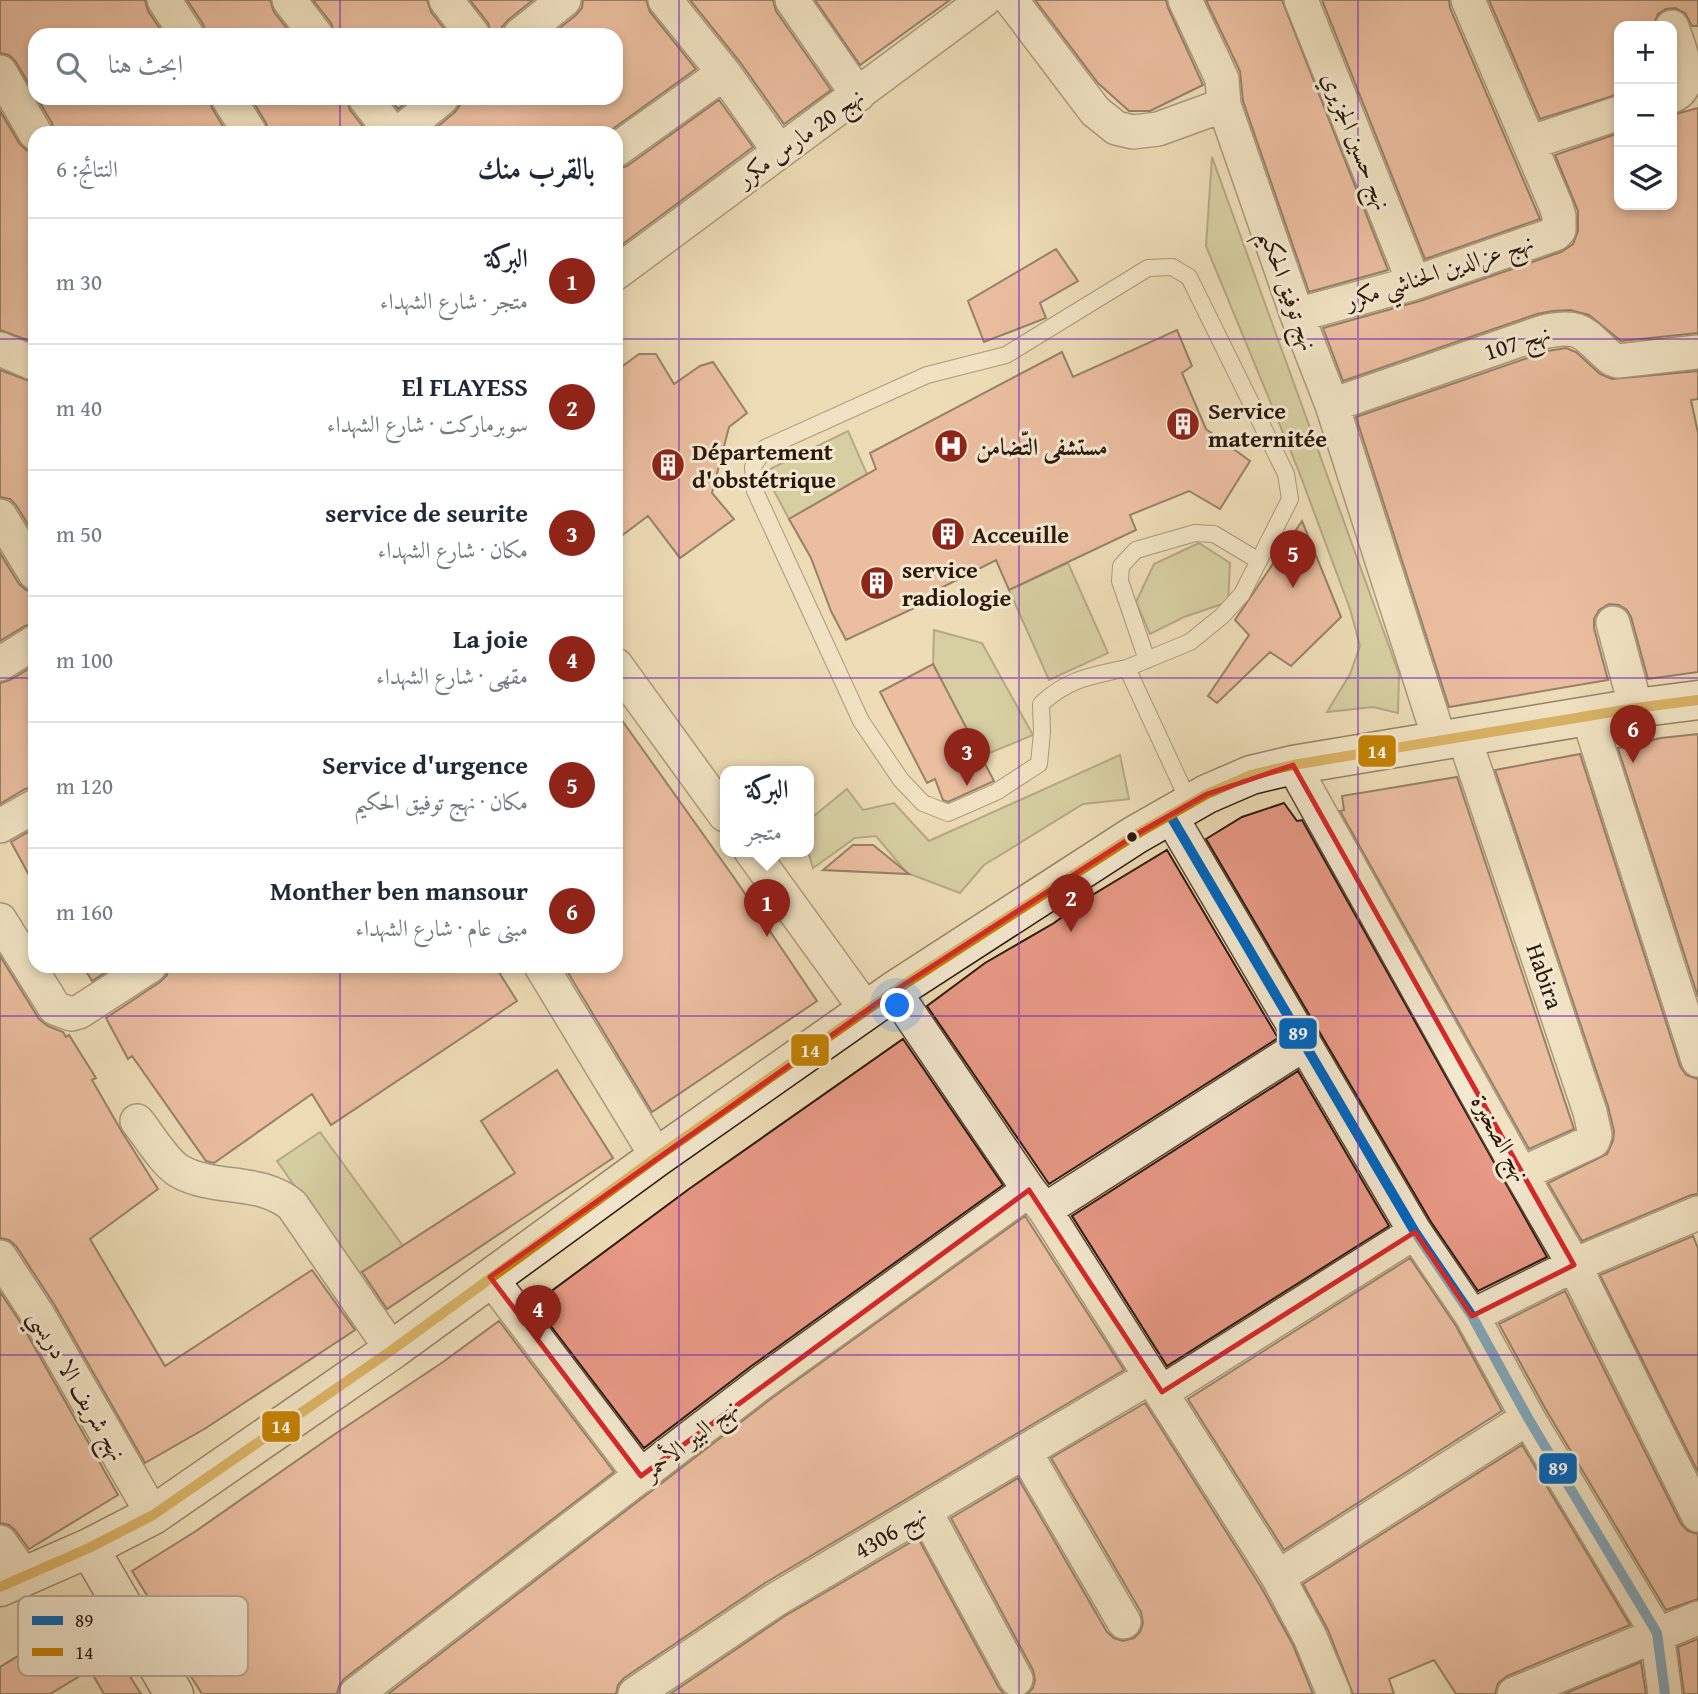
<!DOCTYPE html>
<html lang="ar">
<head>
<meta charset="utf-8">
<style>
  body { margin:0; font-family:"Gentium Book Plus",Amiri,serif; background:#f6f6f7; color:#1f2937; direction:rtl }
  .controls { position:absolute; right:21px; top:21px; display:grid; overflow:hidden; border-radius:14px; box-shadow:0 4px 10px #0003 }
  .controls button { width:63px; height:63px; display:grid; place-items:center; padding:0; border:0; border-bottom:2px solid #e0e1e3; background:#fff; color:#1f2937; font:35px sans-serif }
  .you { position:absolute; left:898px; top:1006px; width:24px; height:24px; margin:-18px; border:5px solid #fff; border-radius:50%; background:#1a73e8; box-shadow:0 0 0 10px #1a73e833 }
  .badge { display:grid; place-items:center; width:46px; height:46px; border-radius:50%; background:#8f2418; color:#fff; font-size:23px; font-weight:700 }
  .pin { position:absolute; translate:-50% -58px; filter:drop-shadow(0 2px 4px #0008) }
  .pin::after { content:''; position:absolute; top:37px; width:24px; height:21px; background:inherit; clip-path:polygon(0 0,100% 0,50% 100%) }
  .popup { position:absolute; left:720px; top:766px; width:94px; height:91px; box-sizing:border-box; display:grid; place-content:center; border-radius:14px; background:#fff; filter:drop-shadow(0 2px 5px #0005); font-size:23px; white-space:nowrap; color:#747a83 }
  .popup b { font-size:26px; color:#1f2937 }
  .popup::after { content:''; position:absolute; left:50%; top:100%; margin-left:-14px; border:14px solid transparent; border-top-color:#fff }
  .list { margin:0; padding:0; list-style:none }
  h2 { display:flex; justify-content:space-between; align-items:center; height:91px; margin:0; padding:0 28px; font-size:30px }
  h2 small { font-size:23px; font-weight:400; color:#747a83 }
  .list li { display:grid; grid-template-columns:46px 1fr auto; gap:21px; align-items:center; box-sizing:border-box; height:126px; padding:0 28px; border-top:2px solid #e0e1e3 }
  .list b { display:block; font-size:26px; white-space:nowrap }
  .list p { margin:0; font-size:23px; white-space:nowrap; color:#747a83 }
  .list em { font-size:23px; font-style:normal; color:#747a83 }
  .icon { flex:none; width:38px; height:38px; fill:none; stroke:currentColor; stroke-width:2; stroke-linecap:round; stroke-linejoin:round }
  .map { position:relative; flex:none; width:1698px; height:1694px; overflow:hidden; direction:ltr }
  .search { position:absolute; background:#fff; box-shadow:0 4px 10px #0003; left:28px; top:28px; width:595px; height:77px; display:flex; align-items:center; gap:18px; box-sizing:border-box; padding:0 24px; border-radius:21px; color:#747a83; font-size:26px }
  .panel { position:absolute; background:#fff; box-shadow:0 4px 10px #0003; left:28px; top:126px; width:595px; height:847px; border-radius:21px; direction:rtl }
  .map>svg:first-child { display:block }
  .green { fill:#bdbf8b; stroke:#746b4b; stroke-width:2 }
  .building { fill:#e89986; stroke:#2c170b; stroke-width:2 }
  .lines { fill:none; stroke-linecap:round; stroke-linejoin:round }
  .lane-casing { stroke:#5c4836; stroke-width:18 }
  .street-casing { stroke:#5c4836; stroke-width:36 }
  .secondary-casing { stroke:#2c170b; stroke-width:41 }
  .lane { stroke:#f3e8d0; stroke-width:16 }
  .street { stroke:#f3e8d0; stroke-width:33 }
  .secondary { stroke:#f3e8d0; stroke-width:38 }
  .bus-1-casing { stroke:#f3e8d0; stroke-width:16 }
  .bus-2-casing { stroke:#f3e8d0; stroke-width:16 }
  .bus-1 { stroke:#0065bd; stroke-width:10 }
  .bus-2 { stroke:#c48203; stroke-width:10 }
  .marked { fill:none; stroke:#d62828; stroke-width:5; stroke-linejoin:round }
  .grid { fill:none; stroke:#7b2cbf; stroke-width:2; stroke-opacity:0.55 }
  .bus-dot { fill:#2c170b; stroke:#f3e8d0; stroke-width:2.5 }
  .labels { text-anchor:middle; dominant-baseline:central; stroke-width:6; stroke-linejoin:round; paint-order:stroke }
  .street-label { font-size:24px; fill:#2c170b; stroke:#f3e8d0 }
  .poi-label { font-size:24px; font-weight:bold; fill:#2c170b; stroke:#f3e8d0; text-anchor:start }
  .key { fill:#f3e8d0; stroke:#b7a995; stroke-width:2 }
  .key-label { font-size:19px; fill:#2c170b }
  .line-badge { stroke:#f3e8d0; stroke-width:2.5 }
  .badge-label { font-size:19px; text-anchor:middle; font-weight:bold; fill:#fff }
</style>
</head>
<body>
<div class="map">
<svg width="1698" height="1694" viewBox="0 0 1698 1694">
  <rect width="100%" height="100%" fill="#eddcb6"/>
  <filter id="stains"><feTurbulence type="fractalNoise" baseFrequency=".00286" numOctaves="4"/><feColorMatrix values="0 0 0 0 .2 0 0 0 0 .09 0 0 0 0 .02 0 0 0 .5 -.17"/></filter>
  <radialGradient id="worn" r=".72"><stop offset=".6" stop-color="#630" stop-opacity="0"/><stop offset="1" stop-color="#630" stop-opacity=".3"/></radialGradient>
  <path class="green" d="M 1212,157 L 1399,674 L 1398,713 L 1373,707 L 1327,712 L 1350,674 L 1360,646 L 1350,609 L 1298,469 L 1206,246 Z
    M 848,431 L 867,474 L 789,519 L 764,472 Z
    M 1199,543 L 1230,563 L 1228,602 L 1184,617 L 1150,634 L 1136,602 L 1154,564 Z
    M 1068,563 L 1108,653 L 1049,680 L 1009,590 Z
    M 934,630 L 982,643 L 1033,735 L 980,757 L 933,664 Z
    M 1120,755 L 1129,799 L 1083,804 L 984,865 L 960,893 L 907,873 L 876,836 L 855,838 L 813,868 L 808,851 L 809,820 L 847,789 L 863,810 L 894,803 L 929,841 Z
    M 320,1132 L 403,1246 L 357,1275 L 277,1161 Z"/>
  <path class="building" d="M 0,0 L 145,0 L 148,11 L 164,35 L 35,35 L 35,94 L 16,62 L 9,55 L 0,53 Z
    M 187,0 L 270,0 L 274,12 L 292,35 L 206,35 L 203,24 Z
    M 313,0 L 427,0 L 431,12 L 449,35 L 335,35 L 331,23 Z
    M 470,0 L 533,0 L 508,20 L 502,27 L 501,35 L 492,35 L 488,23 Z
    M 583,0 L 646,0 L 650,12 L 696,69 L 607,133 L 430,133 L 455,112 L 460,105 L 461,98 L 616,98 L 616,35 L 551,35 L 576,15 L 582,8 Z
    M 690,0 L 773,0 L 776,11 L 831,90 L 784,124 L 740,62 Z
    M 815,0 L 950,0 L 860,65 Z
    M 1035,0 L 1166,0 L 1168,8 L 1203,85 L 1150,111 L 1129,111 L 1098,83 Z
    M 1206,0 L 1282,0 L 1388,270 L 1309,292 L 1243,101 L 1240,71 Z
    M 1322,0 L 1449,0 L 1450,8 L 1540,219 L 1425,259 Z
    M 1489,0 L 1698,0 L 1698,26 L 1692,26 L 1685,13 L 1675,8 L 1666,9 L 1658,14 L 1653,26 L 1619,26 L 1619,94 L 1540,119 Z
    M 37,98 L 209,98 L 212,108 L 227,133 L 54,133 L 52,123 Z
    M 251,98 L 346,98 L 350,110 L 368,133 L 269,133 L 266,123 Z
    M 389,98 L 412,98 L 398,109 Z
    M 719,100 L 753,147 L 616,249 L 616,169 L 627,166 Z
    M 1698,108 L 1698,333 L 1621,341 L 1589,315 L 1570,310 L 1553,311 L 1537,314 L 1343,381 L 1323,328 L 1420,301 L 1561,252 L 1573,244 L 1578,231 L 1578,211 L 1555,155 L 1619,133 L 1619,205 L 1672,205 L 1672,115 Z
    M 0,111 L 19,143 L 26,150 L 35,152 L 35,343 L 0,330 Z
    M 1056,249 L 1078,281 L 1040,303 L 1046,318 L 984,342 L 968,301 Z
    M 1177,330 L 1192,366 L 1182,373 L 1206,429 L 1250,461 L 1220,509 L 1189,491 L 1130,515 L 1136,530 L 1009,590 L 996,560 L 937,590 L 940,596 L 846,640 L 831,611 L 811,558 L 789,519 L 876,469 L 870,453 L 1062,352 L 1073,377 Z
    M 1566,348 L 1576,352 L 1600,374 L 1612,379 L 1698,371 L 1698,399 L 1691,400 L 1698,433 L 1698,672 L 1648,679 L 1631,617 L 1627,610 L 1619,605 L 1609,604 L 1599,610 L 1594,619 L 1594,628 L 1608,680 L 1449,707 L 1356,417 L 1548,351 Z
    M 639,354 L 656,354 L 674,384 L 700,366 L 713,362 L 747,413 L 729,427 L 712,493 L 734,519 L 680,558 L 648,516 L 616,540 L 616,371 Z
    M 0,370 L 35,383 L 35,536 L 16,505 L 10,499 L 0,497 Z
    M 1302,521 L 1341,617 L 1291,666 L 1270,652 L 1217,703 L 1208,696 L 1249,635 L 1235,620 Z
    M 0,553 L 19,584 L 26,590 L 35,592 L 35,623 L 25,626 L 0,641 Z
    M 933,664 L 994,781 L 948,802 L 943,800 L 935,779 L 927,783 L 880,692 Z
    M 35,665 L 35,787 L 25,789 L 0,804 L 0,683 L 10,680 Z
    M 616,712 L 735,879 L 817,1001 L 652,1112 L 564,966 L 616,966 Z
    M 1698,734 L 1698,997 L 1618,748 L 1661,738 Z
    M 1580,754 L 1680,1066 L 1686,1075 L 1698,1079 L 1698,1194 L 1691,1195 L 1582,1241 L 1548,1183 L 1607,1154 L 1613,1141 L 1614,1131 L 1608,1106 L 1495,770 Z
    M 1457,777 L 1574,1129 L 1529,1149 L 1340,811 L 1344,810 L 1342,796 Z
    M 1284,803 L 1297,821 L 1302,820 L 1547,1257 L 1478,1291 L 1431,1222 L 1206,839 L 1242,817 Z
    M 35,828 L 35,886 L 11,842 Z
    M 853,845 L 873,845 L 909,874 L 823,870 Z
    M 1167,850 L 1278,1038 L 1049,1184 L 927,1006 L 985,963 L 1054,923 L 1094,894 Z
    M 0,956 L 39,1019 L 48,1026 L 63,1032 L 66,1037 L 69,1035 L 96,1078 L 92,1080 L 122,1132 L 158,1189 L 90,1239 L 165,1366 L 312,1270 L 355,1330 L 206,1428 L 145,1463 L 54,1304 L 16,1246 L 9,1240 L 0,1238 Z
    M 83,966 L 115,966 L 92,981 Z
    M 169,966 L 495,966 L 517,1001 L 331,1125 L 312,1094 L 214,1163 L 206,1161 L 132,1056 L 128,1059 L 106,1018 L 160,982 L 167,975 Z
    M 903,1039 L 1003,1185 L 750,1367 L 644,1448 L 534,1304 L 689,1189 Z
    M 557,1070 L 613,1158 L 387,1309 L 362,1272 L 515,1173 L 481,1121 Z
    M 1298,1071 L 1389,1226 L 1167,1366 L 1072,1216 Z
    M 1025,1216 L 1124,1370 L 765,1583 L 624,1678 L 618,1685 L 616,1694 L 388,1694 L 772,1398 Z
    M 1693,1236 L 1698,1248 L 1698,1472 L 1600,1275 Z
    M 1410,1258 L 1456,1326 L 1502,1411 L 1284,1550 L 1188,1399 Z
    M 1565,1291 L 1681,1524 L 1688,1531 L 1698,1534 L 1698,1599 L 1666,1610 L 1545,1408 L 1499,1324 Z
    M 0,1292 L 22,1325 L 118,1495 L 29,1549 L 15,1530 L 9,1525 L 0,1523 Z
    M 499,1321 L 614,1472 L 344,1679 L 339,1686 L 337,1694 L 202,1694 L 180,1659 L 164,1623 L 132,1571 L 196,1531 L 332,1436 L 443,1362 Z
    M 1145,1403 L 1261,1587 L 1293,1645 L 1313,1694 L 1027,1694 L 1033,1688 L 1035,1680 L 1033,1670 L 951,1518 L 1018,1478 L 1107,1632 L 1114,1638 L 1123,1641 L 1134,1638 L 1140,1632 L 1143,1623 L 1141,1612 L 1051,1458 Z
    M 1522,1445 L 1630,1625 L 1507,1676 L 1498,1683 L 1495,1694 L 1456,1694 L 1434,1660 L 1389,1679 L 1394,1694 L 1353,1694 L 1328,1630 L 1303,1584 Z
    M 918,1538 L 999,1688 L 1004,1694 L 670,1694 L 785,1616 Z
    M 94,1610 L 130,1668 L 126,1670 L 141,1694 L 104,1694 L 90,1670 L 50,1694 L 0,1694 L 0,1667 Z
    M 1698,1639 L 1698,1694 L 1684,1694 L 1678,1647 Z
    M 1641,1662 L 1646,1694 L 1564,1694 Z"/>
  <g class="lines">
    <g class="lane-casing">
      <path id="lane" d="M 1147,660 L 1120,581 L 1121,566 L 1136,550 L 1195,533 L 1214,534 L 1259,561
        M 1127,668 C 1091,676 1069,678 1041,704 L 1042,732 L 1039,764 L 996,792 L 948,813 L 923,803 L 901,780 L 861,721 L 755,491 L 753,467 L 765,448 L 927,375 L 1006,355 L 1148,268 L 1172,267 L 1189,277 L 1286,474 L 1290,499 L 1242,594 L 1222,616 L 1190,642 L 1127,668 L 1190,804"/>
    </g>
    <g class="street-casing">
      <path id="street" d="M 164,0 L 187,35
        M 289,0 L 316,35
        M 446,0 L 473,35
        M 665,0 L 724,73 L 779,151
        M 792,0 L 858,95
        M 1011,0 L 1095,111 L 1116,128 L 1133,132 L 1158,129 L 1224,105 L 1297,315 L 1332,405 L 1440,741
        M 1185,0 L 1222,79 L 1224,105
        M 1301,0 L 1414,283
        M 1672,27 C 1678,46 1698,86 1672,96
        M 520,35 L 564,0
        M 0,72 L 35,133
        M 228,98 L 250,133
        M 365,98 L 392,133
        M 399,133 L 442,98
        M 1529,143 L 1619,113
        M 616,150 L 724,73
        M 616,273 L 984,0
        M 1297,315 L 1414,283 L 1555,234 L 1559,230 L 1559,216 L 1556,206 L 1468,0
        M 0,349 L 35,364
        M 1332,405 L 1543,332 C 1584,323 1583,334 1612,359 L 1618,361 L 1698,352
        M 0,516 L 35,573
        M 1613,623 L 1636,708
        M 0,664 L 35,642
        M 616,665 L 725,815
        M 1588,716 L 1698,1060
        M 1464,737 L 1590,1112 L 1595,1135 L 1593,1141 L 1521,1174
        M 1293,765 L 1521,1174 L 1574,1265 L 1698,1515
        M 1170,815 L 1415,1232 L 1472,1316 L 1528,1418 L 1657,1633 L 1665,1694
        M 0,826 L 35,806
        M 751,851 L 867,1011
        M 0,920 L 55,1008 L 71,1014 L 79,1012 L 150,966
        M 541,966 L 657,1157
        M 894,991 L 1029,1190 L 1045,1210 L 1278,1577 L 1310,1637 L 1334,1694
        M 137,1121 C 148,1134 164,1162 179,1171 C 214,1191 260,1178 292,1205 L 392,1350
        M 1045,1210 L 1304,1044
        M 0,1257 L 38,1315 L 153,1515
        M 490,1277 L 641,1476
        M 1472,1316 L 1574,1265 L 1698,1213
        M 1162,1392 L 1415,1232
        M 1025,1452 L 1124,1622
        M 925,1511 L 1016,1679
        M 0,1542 L 25,1577
        M 1278,1577 L 1528,1418
        M 356,1694 L 761,1383 L 1029,1190
        M 635,1694 L 775,1600 L 1150,1377
        M 1514,1694 L 1698,1618"/>
    </g>
    <g class="secondary-casing">
      <path id="secondary" d="M 89,1548 L 174,1694
        M 0,1587 L 89,1548 L 153,1515 L 392,1350 L 657,1157 L 894,991 L 1135,835 L 1207,794 L 1251,775 L 1293,765 L 1636,708 L 1698,700"/>
    </g>
    <use href="#lane" class="lane"/>
    <use href="#street" class="street"/>
    <use href="#secondary" class="secondary"/>
    <g class="bus-1-casing">
      <path id="bus-1" d="M 1170,815 L 1415,1232 L 1472,1316 L 1528,1418 L 1657,1633 L 1665,1694"/>
    </g>
    <g class="bus-2-casing">
      <path id="bus-2" d="M 0,1587 L 89,1548 L 153,1515 L 392,1350 L 657,1157 L 894,991 L 1135,835 L 1207,794 L 1251,775 L 1293,765 L 1636,708 L 1698,700"/>
    </g>
    <use href="#bus-1" class="bus-1"/>
    <use href="#bus-2" class="bus-2"/>
  </g>
  <path d="M0 0H1698V1694H0ZM 1293,765 L 1574,1265 L 1472,1316 L 1415,1232 L 1162,1392 L 1029,1190 L 641,1476 L 490,1277 L 894,991 L 1135,835 L 1207,794 Z" fill="#eddcb6" fill-opacity=".55" fill-rule="evenodd"/>
  <path class="marked" d="M 1293,765 L 1574,1265 L 1472,1316 L 1415,1232 L 1162,1392 L 1029,1190 L 641,1476 L 490,1277 L 894,991 L 1135,835 L 1207,794 Z"/>
  <path class="grid" d="M 340,0 L 340,35M 679,0 L 679,1694M 1019,0 L 1019,1694M 1358,0 L 1358,1694M 340,98 L 340,133M 0,339 L 35,339M 616,339 L 1698,339M 0,678 L 35,678M 616,678 L 1698,678M 340,966 L 340,1694M 0,1016 L 1698,1016M 0,1355 L 1698,1355"/>
  <defs>
    <g id="building-disc" transform="scale(1.75)"><circle r="9.5" fill="#8f2418" stroke="#f3e8d0"/><path d="M-4-6H4V6H1V3H-1V6H-4ZM-2.5-4.3h1.7v1.8h-1.7ZM.8-4.3h1.7v1.8H.8ZM-2.5-1h1.7V.8h-1.7ZM.8-1h1.7V.8H.8Z" fill="#fff"/></g>
    <g id="hospital-disc" transform="scale(1.75)"><circle r="9.5" fill="#8f2418" stroke="#f3e8d0"/><path d="M-5-5h3v3.5h4V-5h3V5h-3V1.5h-4V5h-3Z" fill="#fff"/></g>
  </defs>
  <g fill-rule="evenodd">
    <use href="#building-disc" x="1183" y="424"/>
    <use href="#hospital-disc" x="951" y="446"/>
    <use href="#building-disc" x="668" y="465"/>
    <use href="#building-disc" x="948" y="534"/>
    <use href="#building-disc" x="877" y="583"/>
  </g>
  <circle class="bus-dot" cx="1132" cy="837" r="6"/>
  <g class="labels">
    <g class="street-label">
      <text transform="translate(800 137) rotate(-36)">نهج 20 مارس مكرر</text>
      <text transform="translate(1357 141) rotate(68)">نهج حسين الجزيري</text>
      <text transform="translate(1439 271) rotate(-18)">نهج عزالدين الحناشي مكرر</text>
      <text transform="translate(1289 290) rotate(70)">نهج توفيق الحكيم</text>
      <text transform="translate(1517 342) rotate(-18)">نهج 107</text>
      <text transform="translate(1545 976) rotate(71)">Habira</text>
      <text transform="translate(1501 1138) rotate(61)">نهج الصخيرة</text>
      <text transform="translate(78 1385) rotate(60)">نهج شريف الا دريسي</text>
      <text transform="translate(690 1439) rotate(-38)">نهج البير الأحمر</text>
      <text transform="translate(890 1532) rotate(-31)">نهج 4306</text>
    </g>
    <g class="poi-label">
      <text x="1208" y="410">Service<tspan x="1208" dy="28">maternitée</tspan></text>
      <text x="976" y="446">مستشفى التّضامن</text>
      <text x="692" y="451">Département<tspan x="692" dy="28">d'obstétrique</tspan></text>
      <text x="972" y="534">Acceuille</text>
      <text x="902" y="569">service<tspan x="902" dy="28">radiologie</tspan></text>
    </g>
  </g>
  <rect x="18" y="1596" width="230" height="80" rx="10" class="key"/>
  <rect x="32" y="1616" width="31" height="9" fill="#0065bd"/>
  <rect x="32" y="1648" width="31" height="8" fill="#c48203"/>
  <g class="key-label">
    <text x="75" y="1627">89</text>
    <text x="75" y="1659">14</text>
  </g>
  <g class="line-badge">
    <rect x="1357" y="734" width="40" height="34" rx="7" fill="#c48203"/>
    <rect x="1278" y="1017" width="40" height="33" rx="7" fill="#0065bd"/>
    <rect x="790" y="1033" width="40" height="34" rx="7" fill="#c48203"/>
    <rect x="261" y="1410" width="40" height="33" rx="7" fill="#c48203"/>
    <rect x="1538" y="1452" width="40" height="33" rx="7" fill="#0065bd"/>
  </g>
  <g class="badge-label">
    <text x="1377" y="758">14</text>
    <text x="1298" y="1040">89</text>
    <text x="810" y="1057">14</text>
    <text x="281" y="1433">14</text>
    <text x="1558" y="1475">89</text>
  </g>
  <rect width="100%" height="100%" filter="url(#stains)"/>
  <rect width="100%" height="100%" fill="url(#worn)"/>
</svg>
<div class="controls">
<button>+</button>
<button>−</button>
<button><svg class="icon" aria-label="layers" viewBox="0 0 24 24"><path d="M12 4l9 5-9 5-9-5zM3 14l9 5 9-5"/></svg></button>
</div>
<div class="you"></div>
<div class="pin badge" style="left:767px;top:937px">1</div>
<div class="popup"><b>البركة</b>متجر</div>
<div class="pin badge" style="left:1071px;top:932px">2</div>
<div class="pin badge" style="left:967px;top:786px">3</div>
<div class="pin badge" style="left:538px;top:1343px">4</div>
<div class="pin badge" style="left:1293px;top:588px">5</div>
<div class="pin badge" style="left:1633px;top:763px">6</div>
<div class="search"><svg class="icon" aria-label="search" viewBox="0 0 24 24"><circle cx="10" cy="10" r="6"/><path d="M15 15l6 6"/></svg>ابحث هنا</div>
<section class="panel">
<h2>بالقرب منك<small>النتائج: 6</small></h2>
<ul class="list">
<li><span class="badge">1</span><div><b>البركة</b><p>متجر · شارع الشهداء</p></div><em>30 m</em></li>
<li><span class="badge">2</span><div><b>El FLAYESS</b><p>سوبرماركت · شارع الشهداء</p></div><em>40 m</em></li>
<li><span class="badge">3</span><div><b>service de seurite</b><p>مكان · شارع الشهداء</p></div><em>50 m</em></li>
<li><span class="badge">4</span><div><b>La joie</b><p>مقهى · شارع الشهداء</p></div><em>100 m</em></li>
<li><span class="badge">5</span><div><b>Service d'urgence</b><p>مكان · نهج توفيق الحكيم</p></div><em>120 m</em></li>
<li><span class="badge">6</span><div><b>Monther ben mansour</b><p>مبنى عام · شارع الشهداء</p></div><em>160 m</em></li>
</ul>
</section>
</div>
</body>
</html>
